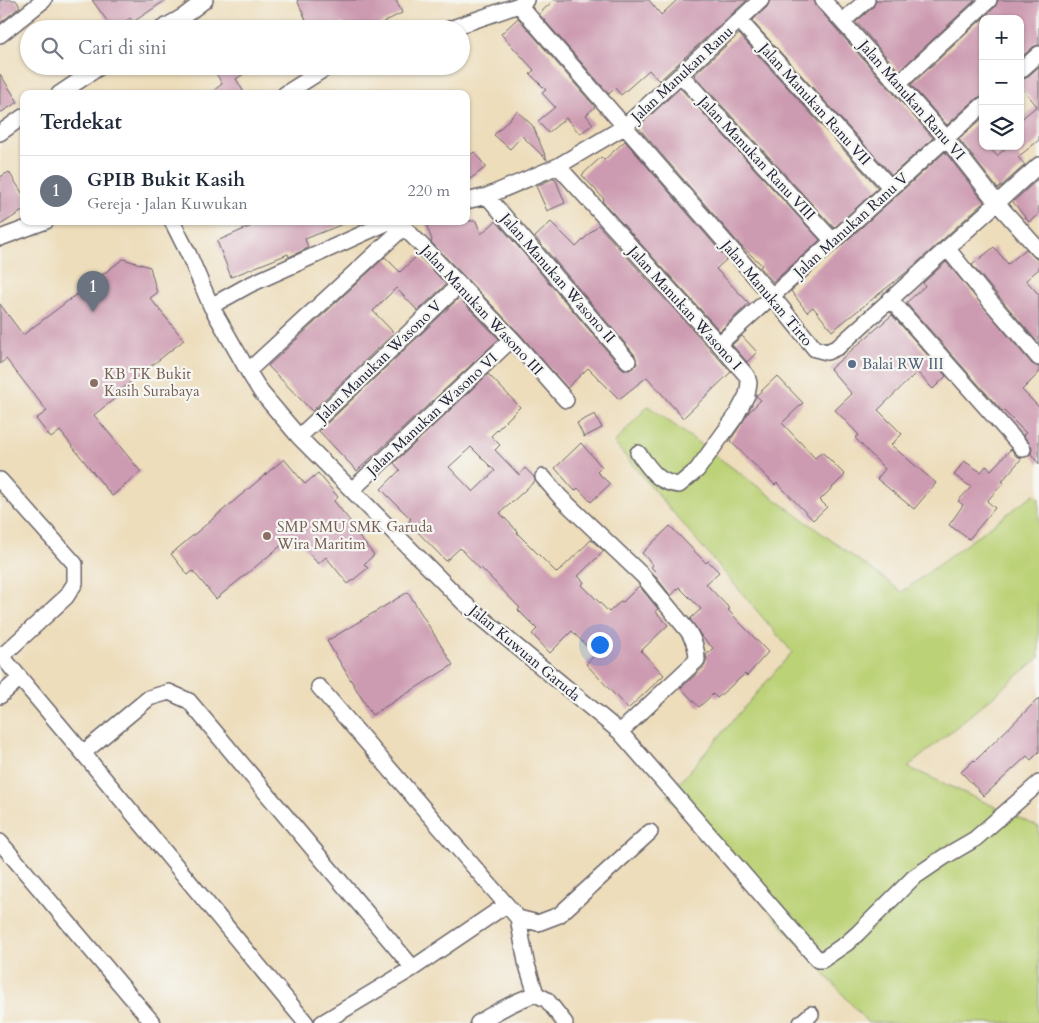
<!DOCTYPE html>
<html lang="id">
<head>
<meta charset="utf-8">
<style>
  body { margin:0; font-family:Cardo,serif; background:#f2f2f3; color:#1f2937 }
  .controls { position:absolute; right:15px; top:15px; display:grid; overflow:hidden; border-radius:10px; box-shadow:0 1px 4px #0004 }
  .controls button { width:45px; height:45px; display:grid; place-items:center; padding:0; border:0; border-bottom:1px solid #e0e1e3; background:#fff; color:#1f2937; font:25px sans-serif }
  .you { position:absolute; left:599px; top:644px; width:18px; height:18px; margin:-12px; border:4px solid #fff; border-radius:50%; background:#1a73e8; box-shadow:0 0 0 8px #1a73e833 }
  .badge { display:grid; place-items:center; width:32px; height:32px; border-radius:50%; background:#d1495b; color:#fff; font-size:16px; font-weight:700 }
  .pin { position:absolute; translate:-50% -41px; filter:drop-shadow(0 1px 2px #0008) }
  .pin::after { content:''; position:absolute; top:26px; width:18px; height:15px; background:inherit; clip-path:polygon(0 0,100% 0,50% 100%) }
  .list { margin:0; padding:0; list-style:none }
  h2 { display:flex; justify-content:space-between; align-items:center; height:65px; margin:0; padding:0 20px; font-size:21px }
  h2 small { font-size:16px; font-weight:400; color:#747a83 }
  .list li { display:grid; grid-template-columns:32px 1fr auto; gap:15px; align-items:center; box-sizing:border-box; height:70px; padding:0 20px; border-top:1px solid #e0e1e3 }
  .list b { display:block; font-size:19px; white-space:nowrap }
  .list p { margin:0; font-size:16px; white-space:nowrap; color:#747a83 }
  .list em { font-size:16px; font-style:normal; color:#747a83 }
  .icon { flex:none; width:28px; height:28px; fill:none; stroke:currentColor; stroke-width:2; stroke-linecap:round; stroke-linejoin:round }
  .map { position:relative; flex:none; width:1039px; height:1023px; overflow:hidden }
  .search { position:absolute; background:#fff; box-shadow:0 1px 4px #0004; left:20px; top:20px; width:450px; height:55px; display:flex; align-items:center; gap:12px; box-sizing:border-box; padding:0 18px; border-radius:28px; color:#747a83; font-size:19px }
  .panel { position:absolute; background:#fff; box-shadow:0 1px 4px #0004; left:20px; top:90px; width:450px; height:135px; border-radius:10px }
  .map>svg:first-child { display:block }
  .green { fill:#bcd277; stroke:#6f7a59 }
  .building { fill:#cd9bb1; fill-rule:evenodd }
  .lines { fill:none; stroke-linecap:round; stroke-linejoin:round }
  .street-casing { stroke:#696368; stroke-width:18 }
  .street { stroke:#fff; stroke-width:15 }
  .service-dot { fill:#5c6f8a; stroke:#f6f6f2; stroke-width:2 }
  .education-dot { fill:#8d6e63; stroke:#f6f6f2; stroke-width:2 }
  .labels { text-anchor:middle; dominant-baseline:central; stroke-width:4.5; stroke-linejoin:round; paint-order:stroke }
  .street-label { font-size:15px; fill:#22223b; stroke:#f6f6f2 }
  .service-label { font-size:15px; fill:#4e5e75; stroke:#f6f6f2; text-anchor:start }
  .education-label { font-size:15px; fill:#785e54; stroke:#f6f6f2; text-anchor:start }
</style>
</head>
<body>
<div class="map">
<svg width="1039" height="1023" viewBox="0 0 1039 1023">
  <rect width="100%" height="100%" fill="#f6f6f2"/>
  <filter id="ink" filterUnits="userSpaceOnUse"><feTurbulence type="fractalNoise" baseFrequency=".02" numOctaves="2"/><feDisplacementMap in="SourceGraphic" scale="10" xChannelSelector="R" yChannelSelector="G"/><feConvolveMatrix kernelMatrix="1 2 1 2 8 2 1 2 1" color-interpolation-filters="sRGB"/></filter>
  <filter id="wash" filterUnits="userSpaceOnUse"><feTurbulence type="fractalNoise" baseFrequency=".0096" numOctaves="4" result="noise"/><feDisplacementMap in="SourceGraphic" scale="20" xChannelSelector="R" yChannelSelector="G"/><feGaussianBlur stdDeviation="1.12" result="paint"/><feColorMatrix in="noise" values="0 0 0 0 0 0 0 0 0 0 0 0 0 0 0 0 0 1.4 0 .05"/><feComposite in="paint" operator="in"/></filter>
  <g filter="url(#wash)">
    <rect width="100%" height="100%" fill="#edddbb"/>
    <path class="green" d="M 648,406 L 902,592 L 1034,494 L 1039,498 L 1039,658 L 908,767 L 1039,827 L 1039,1023 L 868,1023 L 668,796 L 792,652 L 614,443 Z"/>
    <g id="blocks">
      <path class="building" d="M 0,0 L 16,0 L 20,7 L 0,23 Z
        M 92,0 L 166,0 L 133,22 L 130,18 L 115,29 L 113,29 Z
        M 297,0 L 396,0 L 402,13 L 369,29 L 346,29 L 343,22 L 329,29 L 310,29 Z
        M 554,0 L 649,0 L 661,15 L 677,0 L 747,0 L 659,81 L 649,70 L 621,95 L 615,88 L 609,94 L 539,14 Z
        M 770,0 L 814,0 L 816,6 L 933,138 L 892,175 L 752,21 L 767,7 Z
        M 876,0 L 975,0 L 899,71 L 856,22 L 873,7 Z
        M 998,0 L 1039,0 L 1039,45 L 1033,47 L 1020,58 L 1020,19 L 983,19 L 983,96 L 977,98 L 947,125 L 911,85 L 995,7 Z
        M 518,18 L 595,107 L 586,115 L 593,124 L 580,134 L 566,118 L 548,133 L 538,121 L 555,107 L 542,93 L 546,90 L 530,74 L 534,70 L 501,34 Z
        M 739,34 L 878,188 L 834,228 L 694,75 Z
        M 212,66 L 256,66 L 236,79 L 245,94 L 209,94 L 222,84 Z
        M 1039,67 L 1039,140 L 1018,157 L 1025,165 L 998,189 L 959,139 L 983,118 L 983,146 L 988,146 L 997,156 L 1008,146 L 1020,146 L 1020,120 L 1037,106 L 1020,86 L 1020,80 L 1026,78 Z
        M 0,74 L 18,102 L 0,113 Z
        M 680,88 L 820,240 L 773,282 L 760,267 L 762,265 L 741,246 L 638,127 Z
        M 517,111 L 533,126 L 547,160 L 522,136 L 510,149 L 494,135 Z
        M 625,141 L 727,259 L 716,269 L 749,303 L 720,331 L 602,201 L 604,199 L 582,175 L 601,157 L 604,160 Z
        M 474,152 L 486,167 L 466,182 L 466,158 Z
        M 945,152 L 984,202 L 908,271 L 832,331 L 813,307 L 807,312 L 791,291 Z
        M 9,172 L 24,196 L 24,210 L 0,225 L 0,177 Z
        M 555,178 L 565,203 L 547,211 L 536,186 Z
        M 1038,179 L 1039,180 L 1039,214 L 1029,222 L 1013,202 Z
        M 263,221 L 347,221 L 348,222 L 305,239 L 308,248 L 289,257 L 288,254 L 231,277 L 217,241 Z
        M 425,221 L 476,221 L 481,234 L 496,221 L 621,367 L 625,370 L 630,370 L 637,364 L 635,355 L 535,237 L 551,222 L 576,247 L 598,225 L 731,372 L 683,418 L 647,377 L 619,399 L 588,368 L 567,388 L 519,333 L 431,242 L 432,240 Z
        M 994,247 L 1008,264 L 1026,249 L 1039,262 L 1039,269 L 1026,280 L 1039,295 L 1039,344 L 972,265 Z
        M 418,255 L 446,284 L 418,311 L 396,288 L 373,311 L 394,333 L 312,411 L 268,366 L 385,257 L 400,272 Z
        M 123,259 L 150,267 L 157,293 L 150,298 L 184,340 L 122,389 L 124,391 L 94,415 L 141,472 L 112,496 L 60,431 L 51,438 L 36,419 L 47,411 L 6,359 L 0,364 L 0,304 L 23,335 Z
        M 946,262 L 1032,364 L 1039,367 L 1039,373 L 1022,390 L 1039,407 L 1039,464 L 1031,454 L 1032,447 L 1023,435 L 1026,433 L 1003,410 L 1002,411 L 906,303 L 925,286 L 923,283 Z
        M 459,298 L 499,339 L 357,471 L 319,431 Z
        M 892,315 L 946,376 L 933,389 L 917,372 L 878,410 L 902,434 L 891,445 L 936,483 L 914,509 L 877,479 L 885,469 L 855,438 L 859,435 L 835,410 L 852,394 L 830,369 Z
        M 742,336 L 757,352 L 747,362 L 732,345 Z
        M 488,374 L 520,407 L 491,436 L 500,445 L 495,450 L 519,475 L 525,468 L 534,477 L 535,481 L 500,513 L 518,532 L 517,533 L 557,573 L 591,540 L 604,551 L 578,576 L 584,582 L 582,585 L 609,612 L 621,601 L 623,602 L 639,586 L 658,609 L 655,611 L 668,625 L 641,651 L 664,675 L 628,709 L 586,664 L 595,655 L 572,631 L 550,653 L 532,634 L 537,629 L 518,610 L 520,608 L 481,568 L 480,569 L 460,548 L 446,561 L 408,522 L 411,519 L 381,489 L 400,470 L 394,463 ZM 471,447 L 495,471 L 473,492 L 449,467 Z
        M 777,376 L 803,403 L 782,423 L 815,458 L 822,452 L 845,475 L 820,500 L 827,507 L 813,520 L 777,483 L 775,485 L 730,441 L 749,412 L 761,400 L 756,396 Z
        M 595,414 L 602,428 L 584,437 L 577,423 Z
        M 581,443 L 602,467 L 597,472 L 610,484 L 591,502 L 578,488 L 575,491 L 555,468 Z
        M 1011,449 L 1016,456 L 1022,458 L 1002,481 L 1004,482 L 987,501 L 995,508 L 969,539 L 949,525 L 963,505 L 958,501 L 971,487 L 954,475 L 964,461 L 981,472 L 986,466 L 991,470 Z
        M 284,459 L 305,484 L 318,473 L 338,497 L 334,501 L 358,531 L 356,533 L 374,555 L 364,564 L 368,568 L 348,584 L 326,557 L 318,564 L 294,535 L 216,599 L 193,571 L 188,575 L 171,554 Z
        M 670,526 L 706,563 L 708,561 L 719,572 L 706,584 L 730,609 L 728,610 L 768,652 L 747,676 L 745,674 L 717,698 L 713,694 L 699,707 L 681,688 L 704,667 L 707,660 L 706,655 L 713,648 L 702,637 L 690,619 L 701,609 L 679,587 L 671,596 L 653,573 L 655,571 L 651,567 L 653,565 L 642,553 Z
        M 408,592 L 453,665 L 372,715 L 327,641 Z
        M 1039,698 L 1039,752 L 1031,760 L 1027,756 L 984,796 L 961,772 L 974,760 L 975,761 Z"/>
    </g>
  </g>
  <g filter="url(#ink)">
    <use href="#blocks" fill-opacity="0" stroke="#696368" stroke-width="1"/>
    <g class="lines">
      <g class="street-casing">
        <path id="street" d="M 823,0 L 946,138 L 997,203 L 1039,250
          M 519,5 L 772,296 L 815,349 L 827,352 L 838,347 L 1039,165
          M 739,20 L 891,188
          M 843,21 L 867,0
          M 161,29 L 184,16 L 205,0
          M 449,29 L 519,5 L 526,0
          M 0,35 L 44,0
          M 1020,71 L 1039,54
          M 681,75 L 833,241
          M 898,84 L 989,0
          M 59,94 L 101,66
          M 285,94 L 329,66
          M 0,133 L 24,116
          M 558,166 L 719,344 L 747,376 L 749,383 L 747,395 L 736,416 L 697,470 L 679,485 C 656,482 651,469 638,453
          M 487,196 L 628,361
          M 466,201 L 487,196 L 558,166 L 624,127 L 761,0
          M 172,221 L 189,255 L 211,306 L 248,371 L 261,392 L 299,437 L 464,603 L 620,732 L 697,660 C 697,648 694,641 688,631 L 643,576 L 560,497 L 543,477
          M 398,221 L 512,339 L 566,400
          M 0,238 L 46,221
          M 947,248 L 983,293 L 1039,358
          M 890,299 L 1023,449
          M 211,306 L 249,285 L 391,221
          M 719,344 L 983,105
          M 248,371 L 404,227
          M 299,437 L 459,285
          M 0,480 L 75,564 L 75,583 L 66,597 L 2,656
          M 352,490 L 512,339
          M 0,654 L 20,678
          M 319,687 L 518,918 L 538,923 L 559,915 L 650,832
          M 0,696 L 20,678 L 83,753
          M 620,732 L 818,960 L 822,960 L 847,943 L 858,933 L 913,878 L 944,857 L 975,839 L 1039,783
          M 0,842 L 153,1023
          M 518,918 L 526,962 L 536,994
          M 306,1023 L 83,753 L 149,698 L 169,692 L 189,701 L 413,968
          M 322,1023 L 413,968 L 506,905
          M 478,1023 C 497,1011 515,1001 536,994 L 547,1000 L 565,1023
          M 801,1023 L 811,1014"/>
      </g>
      <use href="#street" class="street"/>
    </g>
  </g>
  <circle class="service-dot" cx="852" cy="364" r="5"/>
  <g class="education-dot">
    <circle cx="94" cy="383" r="5"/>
    <circle cx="267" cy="536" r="5"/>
  </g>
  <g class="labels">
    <g class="street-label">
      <text transform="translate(682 74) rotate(-43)">Jalan Manukan Ranu</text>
      <text transform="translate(912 100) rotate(49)">Jalan Manukan Ranu VI</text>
      <text transform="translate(815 104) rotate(48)">Jalan Manukan Ranu VII</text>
      <text transform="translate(757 158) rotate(47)">Jalan Manukan Ranu VIII</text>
      <text transform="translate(851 225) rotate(-42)">Jalan Manukan Ranu V</text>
      <text transform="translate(558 278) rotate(49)">Jalan Manukan Wasono II</text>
      <text transform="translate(767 293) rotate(50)">Jalan Manukan Tirto</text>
      <text transform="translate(685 308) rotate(48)">Jalan Manukan Wasono I</text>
      <text transform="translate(482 310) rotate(47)">Jalan Manukan Wasono III</text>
      <text transform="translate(379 361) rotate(-44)">Jalan Manukan Wasono V</text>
      <text transform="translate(432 414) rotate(-43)">Jalan Manukan Wasono VI</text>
      <text transform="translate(525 653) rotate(40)">Jalan Kuwuan Garuda</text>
    </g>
    <g class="service-label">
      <text x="862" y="364">Balai RW III</text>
    </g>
    <g class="education-label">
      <text x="104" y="374">KB TK Bukit<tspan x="104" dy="17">Kasih Surabaya</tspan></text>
      <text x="277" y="527">SMP SMU SMK Garuda<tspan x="277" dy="17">Wira Maritim</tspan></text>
    </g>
  </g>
</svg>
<div class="controls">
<button>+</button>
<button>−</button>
<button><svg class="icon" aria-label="layers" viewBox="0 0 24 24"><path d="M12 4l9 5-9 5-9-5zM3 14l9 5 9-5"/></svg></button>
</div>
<div class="you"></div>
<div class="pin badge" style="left:93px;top:312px;background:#6b7280">1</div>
<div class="search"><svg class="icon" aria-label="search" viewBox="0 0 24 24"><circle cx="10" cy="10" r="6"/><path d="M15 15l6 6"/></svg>Cari di sini</div>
<section class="panel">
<h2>Terdekat<small></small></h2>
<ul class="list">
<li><span class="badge" style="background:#6b7280">1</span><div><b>GPIB Bukit Kasih</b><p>Gereja · Jalan Kuwukan</p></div><em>220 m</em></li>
</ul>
</section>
</div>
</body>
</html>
